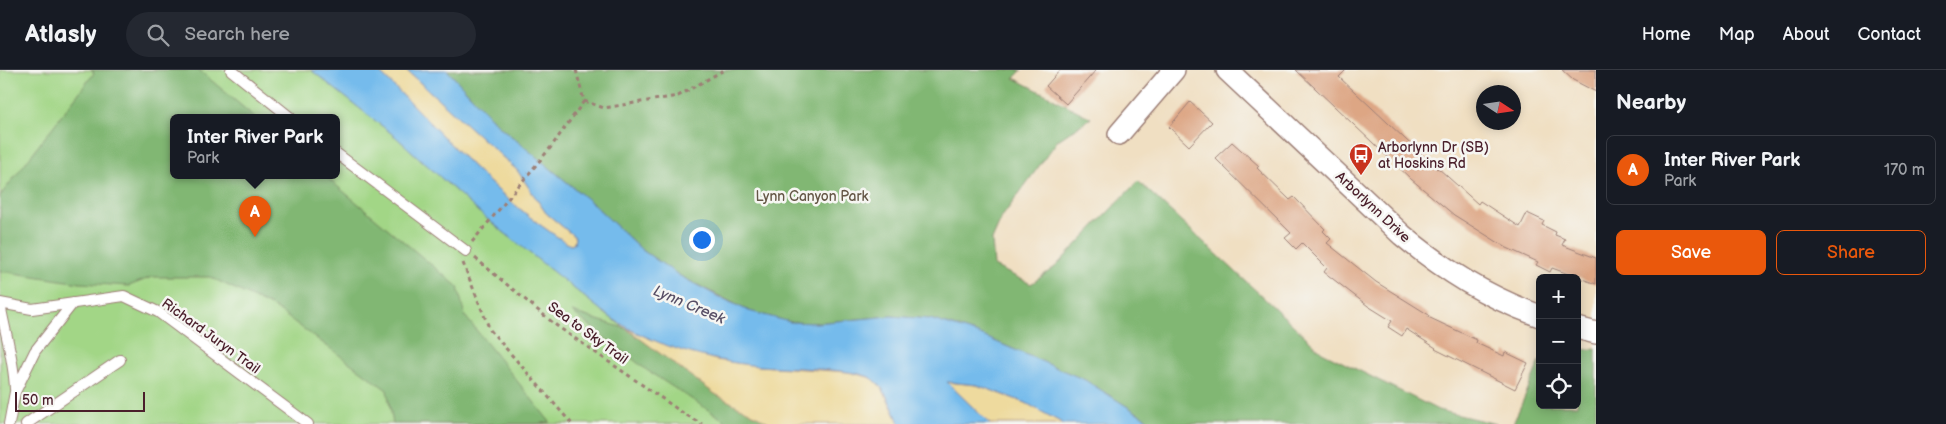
<!DOCTYPE html>
<html lang="en">
<head>
<meta charset="utf-8">
<style>
  body { margin:0; font-family:"Balsamiq Sans",sans-serif; background:#242831; color:#f1f3f6 }
  .controls { position:absolute; right:15px; bottom:15px; display:grid; overflow:hidden; border-radius:8px; box-shadow:0 2px 12px #0003 }
  .controls button { width:45px; height:45px; display:grid; place-items:center; padding:0; border:0; border-bottom:1px solid #363941; background:#171b24; color:#f1f3f6; font:25px sans-serif }
  .compass { position:absolute; left:1476px; top:15px; width:45px; height:45px; border-radius:50%; background:#171b24; box-shadow:0 2px 12px #0003; rotate:102deg }
  .scale { position:absolute; left:15px; bottom:12px; width:130px; box-sizing:border-box; padding-left:5px; border:2px solid #4a1f2b; border-top:0; font-size:14px; line-height:18px; white-space:nowrap; color:#4a1f2b; -webkit-text-stroke:4px #f6f6f2; paint-order:stroke }
  .you { position:absolute; left:701px; top:169px; width:18px; height:18px; margin:-12px; border:4px solid #fff; border-radius:50%; background:#1a73e8; box-shadow:0 0 0 8px #1a73e833 }
  .badge { display:grid; place-items:center; width:32px; height:32px; border-radius:50%; background:#ea580c; color:#fff; font-size:16px; font-weight:700 }
  .pin { position:absolute; translate:-50% -41px; filter:drop-shadow(0 1px 2px #0008) }
  .pin::after { content:''; position:absolute; top:26px; width:18px; height:15px; background:inherit; clip-path:polygon(0 0,100% 0,50% 100%) }
  .popup { position:absolute; left:170px; top:44px; width:170px; height:65px; box-sizing:border-box; display:grid; place-content:center; border-radius:8px; background:#171b24; filter:drop-shadow(0 1px 4px #0005); font-size:16px; white-space:nowrap; color:#9ea1a6 }
  .popup b { font-size:19px; color:#f1f3f6 }
  .popup::after { content:''; position:absolute; left:50%; top:100%; margin-left:-10px; border:10px solid transparent; border-top-color:#171b24 }
  .list { margin:0; padding:0; list-style:none }
  h2 { display:flex; justify-content:space-between; align-items:center; height:65px; margin:0; padding:0 20px; font-size:21px }
  h2 small { font-size:16px; font-weight:400; color:#9ea1a6 }
  .list li { display:grid; grid-template-columns:32px 1fr auto; gap:15px; align-items:center; box-sizing:border-box; height:70px; margin:0 10px 10px; padding:0 10px; border:1px solid #363941; border-radius:8px }
  .list b { display:block; font-size:19px; white-space:nowrap }
  .list p { margin:0; font-size:16px; white-space:nowrap; color:#9ea1a6 }
  .list em { font-size:16px; font-style:normal; color:#9ea1a6 }
  .actions { display:flex; gap:10px; padding:15px 20px }
  .actions a { flex:1; padding:11px 0; border:1px solid #ea580c; border-radius:8px; text-align:center; font-size:18px; color:#ea580c }
  .actions .main { background:#ea580c; color:#fff }
  .icon { flex:none; width:28px; height:28px; fill:none; stroke:currentColor; stroke-width:2; stroke-linecap:round; stroke-linejoin:round }
  .map { position:relative; flex:none; width:1596px; height:354px; overflow:hidden }
  header { display:flex; align-items:center; gap:30px; box-sizing:border-box; height:70px; padding:0 25px; background:#171b24; border-bottom:1px solid #363941 }
  header strong { font-size:24px }
  nav { display:flex; gap:28px; margin-inline-start:auto; font-size:18px }
  .search { width:350px; height:45px; background:#242831; display:flex; align-items:center; gap:12px; box-sizing:border-box; padding:0 18px; border-radius:28px; color:#9ea1a6; font-size:19px }
  main { display:flex }
  aside { flex:1; background:#171b24 }
  .map>svg:first-child { display:block }
  .green { fill:#a2d686; stroke:#767a58; fill-rule:evenodd }
  .forest { fill:#81b773; stroke:#666b4f }
  .sand { fill:#eeda9e; stroke:#9c7c64 }
  .water { fill:#74bbec; stroke:#5f6d8c }
  .building { fill:#dda684 }
  .lines { fill:none; stroke-linecap:round; stroke-linejoin:round }
  .service-casing { stroke:#9d7f76; stroke-width:12 }
  .minor-casing { stroke:#9d7f76; stroke-width:24 }
  .path { stroke:#9d7f76; stroke-width:3; stroke-dasharray:4 4; stroke-linecap:butt }
  .service { stroke:#fff; stroke-width:10 }
  .minor { stroke:#fff; stroke-width:21 }
  .labels { text-anchor:middle; dominant-baseline:central; stroke-width:5; stroke-linejoin:round; paint-order:stroke }
  .poi-label { font-size:14px; fill:#4a1f2b; stroke:#f6f6f2; text-anchor:start }
  .park-label { font-size:14px; fill:#645646; stroke:#f6f6f2 }
  .street-label { font-size:14px; fill:#4a1f2b; stroke:#f6f6f2 }
  .water-label { font-size:15px; font-style:italic; fill:#574e65; stroke:#f6f6f2 }
</style>
</head>
<body>
<header>
<strong>Atlasly</strong>
<div class="search"><svg class="icon" aria-label="search" viewBox="0 0 24 24"><circle cx="10" cy="10" r="6"/><path d="M15 15l6 6"/></svg>Search here</div>
<nav><a>Home</a><a>Map</a><a>About</a><a>Contact</a></nav>
</header>
<main>
<div class="map">
<svg width="1596" height="354" viewBox="0 0 1596 354">
  <rect width="100%" height="100%" fill="#f6f6f2"/>
  <filter id="ink" filterUnits="userSpaceOnUse"><feTurbulence type="fractalNoise" baseFrequency=".02" numOctaves="2"/><feDisplacementMap in="SourceGraphic" scale="10" xChannelSelector="R" yChannelSelector="G"/><feConvolveMatrix kernelMatrix="1 2 1 2 8 2 1 2 1" color-interpolation-filters="sRGB"/></filter>
  <filter id="wash" filterUnits="userSpaceOnUse"><feTurbulence type="fractalNoise" baseFrequency=".0096" numOctaves="4" result="noise"/><feDisplacementMap in="SourceGraphic" scale="20" xChannelSelector="R" yChannelSelector="G"/><feGaussianBlur stdDeviation="1.12" result="paint"/><feColorMatrix in="noise" values="0 0 0 0 0 0 0 0 0 0 0 0 0 0 0 0 0 1.4 0 .05"/><feComposite in="paint" operator="in"/></filter>
  <g filter="url(#wash)">
    <rect width="100%" height="100%" fill="#f0dfc2"/>
    <path class="green" d="M 0,0 L 311,0 L 396,67 L 481,144 L 607,245 L 715,324 L 772,354 L 0,354 ZM 174,48 L 336,48 L 336,106 L 174,106 Z"/>
    <path class="forest" d="M 91,0 L 199,0 L 256,48 L 174,48 L 174,106 L 325,106 L 458,217 L 465,246 L 550,352 L 536,354 L 393,354 L 387,320 L 275,238 L 210,207 L 152,207 L 129,216 L 80,213 L 0,201 L 0,126 L 94,3 Z
      M 447,0 L 1022,0 L 1014,8 L 1091,48 L 1058,70 L 1002,147 L 992,170 L 994,196 L 1031,214 L 1055,197 L 1138,111 L 1322,282 L 1438,340 L 1496,354 L 1155,354 L 1085,310 L 978,264 L 930,249 L 891,246 L 816,253 L 790,252 L 749,241 L 680,206 L 642,180 L 592,133 L 499,56 Z
      M 572,242 L 627,259 L 715,324 L 772,354 L 730,354 L 648,301 Z
      M 1596,279 L 1596,354 L 1513,354 L 1540,291 L 1540,335 L 1577,335 L 1577,280 Z"/>
    <path class="sand" d="M 377,0 L 406,0 L 517,100 L 546,143 L 575,167 L 574,174 L 570,175 C 495,129 440,60 377,0 Z
      M 627,259 L 667,275 L 716,290 L 759,296 L 848,302 L 872,308 L 882,318 L 900,354 L 772,354 L 715,324 Z
      M 946,312 L 977,315 L 1026,333 L 1064,354 L 990,354 Z"/>
    <path class="water" d="M 311,0 L 377,0 C 440,60 495,129 570,175 L 574,174 L 575,167 L 546,143 L 517,100 L 406,0 L 447,0 L 499,56 L 592,133 L 642,180 L 680,206 L 719,227 L 749,241 L 790,252 L 816,253 L 891,246 L 930,249 L 978,264 L 1085,310 L 1155,354 L 1064,354 L 1026,333 L 977,315 L 947,312 L 990,354 L 900,354 C 893,340 886,318 873,309 C 858,298 783,298 760,296 C 707,291 650,275 607,245 L 481,144 L 396,67 Z"/>
    <g id="blocks">
      <path class="building" d="M 1060,0 L 1096,0 L 1066,34 L 1046,16 Z
        M 1296,0 L 1346,0 L 1339,7 L 1437,99 L 1438,98 L 1478,134 L 1480,131 L 1520,157 L 1527,143 L 1544,151 L 1542,155 L 1556,162 L 1555,165 L 1565,169 L 1562,175 L 1596,188 L 1596,214 L 1552,198 L 1550,202 L 1536,195 L 1538,192 L 1507,178 L 1454,145 L 1411,109 Z
        M 1562,0 L 1596,0 L 1596,22 L 1573,10 Z
        M 1190,32 L 1212,52 L 1189,76 L 1169,57 Z
        M 1232,72 L 1259,96 L 1257,98 L 1290,130 L 1294,127 L 1325,159 L 1323,161 L 1331,169 L 1327,173 L 1376,212 L 1429,245 L 1428,247 L 1477,270 L 1476,273 L 1504,286 L 1505,282 L 1528,293 L 1515,319 L 1435,279 L 1436,278 L 1406,259 L 1402,266 L 1388,257 L 1392,251 L 1368,236 L 1324,202 L 1327,198 L 1302,173 L 1296,179 L 1285,168 L 1291,163 L 1215,88 Z"/>
    </g>
  </g>
  <g filter="url(#ink)">
    <use href="#blocks" fill-opacity="0" stroke="#9d7f76" stroke-width="1"/>
    <g class="lines">
      <g class="service-casing">
        <path id="service" d="M 231,0 L 291,48
          M 336,83 L 466,181
          M 0,233 L 32,239 L 124,226 L 158,242 L 308,354
          M 0,234 C 5,262 14,290 15,319
          M 9,354 L 15,322 L 35,281 L 73,233
          M 26,354 L 120,290"/>
      </g>
      <g class="minor-casing">
        <path id="minor" d="M 1227,0 L 1402,165 C 1445,201 1487,227 1540,246
          M 1119,64 L 1174,0
          M 1577,258 L 1596,263"/>
      </g>
      <path class="path" d="M 584,31 L 604,38 L 678,26 L 724,0
        M 472,172 L 551,77 L 584,31 L 576,0
        M 475,188 L 557,256 L 683,343 L 702,354
        M 463,193 L 490,260 L 572,354"/>
      <use href="#service" class="service"/>
      <use href="#minor" class="minor"/>
    </g>
  </g>
  <defs>
    <g id="bus-pin" transform="scale(1.25)"><path d="M0 17L-7.5 6A9.5 9.5 0 1 1 7.5 6Z" fill="#c8321e" stroke="#f6f6f2"/><path d="M-5-6H5V4H4V6H2V4H-2V6H-4V4H-5ZM-3.5-4V0h7V-4ZM-3.5 1.2v1.5H-2V1.2ZM2 1.2v1.5H3.5V1.2Z" fill="#fff"/></g>
  </defs>
  <g fill-rule="evenodd">
    <use href="#bus-pin" x="1361" y="85"/>
  </g>
  <g class="labels">
    <g class="poi-label">
      <text x="1378" y="77">Arborlynn Dr (SB)<tspan x="1378" dy="16">at Hoskins Rd</tspan></text>
    </g>
    <g class="park-label">
      <text x="812" y="126">Lynn Canyon Park</text>
    </g>
    <g class="street-label">
      <text transform="translate(1373 137) rotate(43)">Arborlynn Drive</text>
      <text transform="translate(588 263) rotate(36)">Sea to Sky Trail</text>
      <text transform="translate(211 266) rotate(36)">Richard Juryn Trail</text>
    </g>
    <g class="water-label">
      <text transform="translate(689 235) rotate(23)">Lynn Creek</text>
    </g>
  </g>
</svg>
<div class="controls">
<button>+</button>
<button>−</button>
<button><svg class="icon" aria-label="locate" viewBox="0 0 24 24"><circle cx="12" cy="12" r="6"/><path d="M12 2v4M12 18v4M2 12h4M18 12h4"/></svg></button>
</div>
<svg class="compass" viewBox="-18 -18 36 36"><path d="M0-13l5 13h-10z" fill="#e53935"/><path d="M0 13l5-13h-10z" fill="#9ea1a6"/></svg>
<div class="scale">50 m</div>
<div class="you"></div>
<div class="pin badge" style="left:255px;top:167px">A</div>
<div class="popup"><b>Inter River Park</b>Park</div>
</div>
<aside>
<h2>Nearby<small></small></h2>
<ul class="list">
<li><span class="badge">A</span><div><b>Inter River Park</b><p>Park</p></div><em>170 m</em></li>
</ul>
<div class="actions"><a class="main">Save</a><a>Share</a></div>
</aside>
</main>
</body>
</html>
